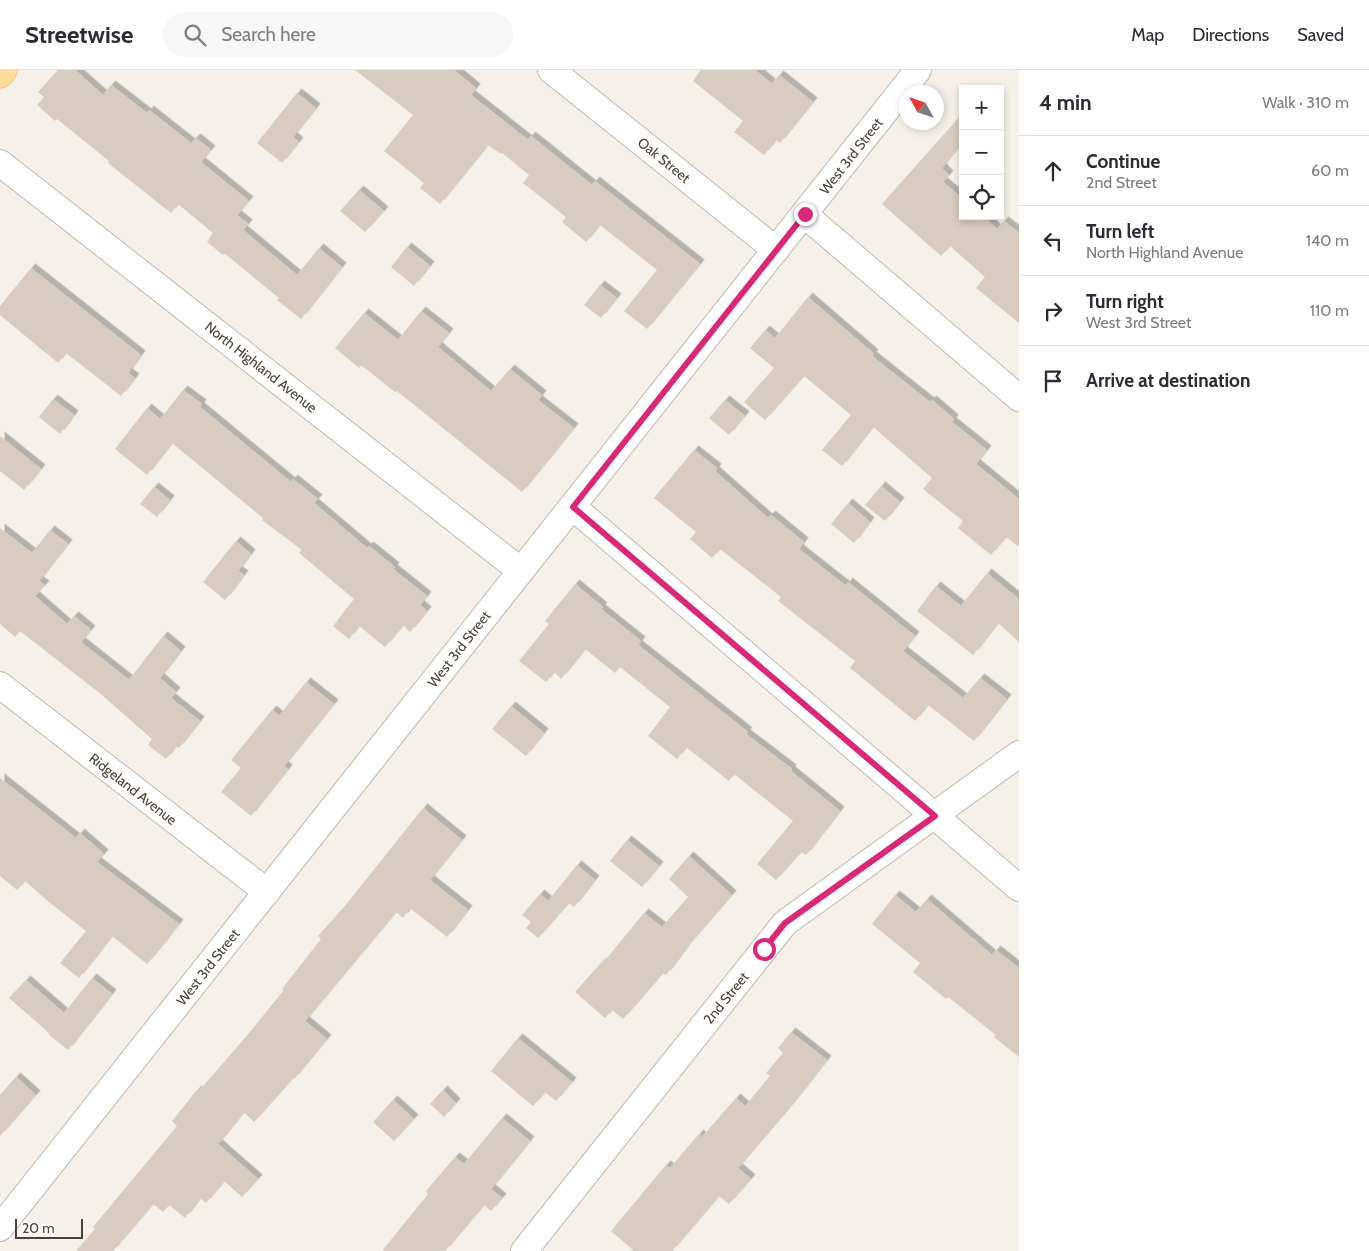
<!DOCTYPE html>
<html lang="en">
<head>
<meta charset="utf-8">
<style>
  body { margin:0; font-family:Cabin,sans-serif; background:#f7f7f7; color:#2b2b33 }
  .controls { position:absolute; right:15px; top:15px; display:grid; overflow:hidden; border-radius:0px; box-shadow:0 2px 8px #0003 }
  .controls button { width:45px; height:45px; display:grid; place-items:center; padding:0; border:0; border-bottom:1px solid #e1e1e2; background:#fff; color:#2b2b33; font:25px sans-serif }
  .compass { position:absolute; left:899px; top:15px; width:45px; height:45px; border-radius:50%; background:#fff; box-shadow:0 2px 8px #0003; rotate:310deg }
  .scale { position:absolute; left:15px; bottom:12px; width:68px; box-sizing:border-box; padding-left:5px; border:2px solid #494137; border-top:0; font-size:14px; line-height:18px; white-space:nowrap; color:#494137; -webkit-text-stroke:4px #fff; paint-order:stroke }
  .stop { position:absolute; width:15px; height:15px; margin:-11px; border:4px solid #db2777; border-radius:50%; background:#fff }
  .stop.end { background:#db2777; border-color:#fff; box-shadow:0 1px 5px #0008 }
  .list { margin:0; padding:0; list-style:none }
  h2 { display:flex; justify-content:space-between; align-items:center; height:65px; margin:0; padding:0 20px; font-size:21px }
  h2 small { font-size:16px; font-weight:400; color:#7c7c81 }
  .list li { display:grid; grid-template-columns:32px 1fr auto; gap:15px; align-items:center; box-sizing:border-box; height:70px; padding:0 20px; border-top:1px solid #e1e1e2 }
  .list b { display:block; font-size:19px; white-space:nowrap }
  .list p { margin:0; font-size:16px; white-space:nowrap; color:#7c7c81 }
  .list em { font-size:16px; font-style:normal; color:#7c7c81 }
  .icon { flex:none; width:28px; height:28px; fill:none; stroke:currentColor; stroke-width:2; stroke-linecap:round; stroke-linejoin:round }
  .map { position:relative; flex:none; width:1019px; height:1181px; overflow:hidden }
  header { display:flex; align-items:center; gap:30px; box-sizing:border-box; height:70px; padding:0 25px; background:#fff; border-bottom:1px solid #e1e1e2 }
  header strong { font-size:24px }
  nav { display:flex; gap:28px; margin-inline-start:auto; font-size:18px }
  .search { width:350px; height:45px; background:#f7f7f7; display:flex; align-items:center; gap:12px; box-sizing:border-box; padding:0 18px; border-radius:28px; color:#7c7c81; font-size:19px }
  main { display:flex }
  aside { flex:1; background:#fff }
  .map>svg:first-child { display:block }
  .building { fill:#d7ccbf; filter:url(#shadow) }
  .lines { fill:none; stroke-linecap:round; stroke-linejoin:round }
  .minor-casing { stroke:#c1b8ac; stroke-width:28 }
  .major-casing { stroke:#e7b766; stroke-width:29 }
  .minor { stroke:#fff; stroke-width:26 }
  .major { stroke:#ffdb99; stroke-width:28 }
  .route { stroke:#db2777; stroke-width:6 }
  .labels { text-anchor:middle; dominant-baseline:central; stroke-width:4; stroke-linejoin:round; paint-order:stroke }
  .street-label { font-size:14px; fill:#494137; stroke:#fff }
</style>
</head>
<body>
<header>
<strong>Streetwise</strong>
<div class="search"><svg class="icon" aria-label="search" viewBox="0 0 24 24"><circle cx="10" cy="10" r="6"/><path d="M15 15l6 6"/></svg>Search here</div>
<nav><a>Map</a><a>Directions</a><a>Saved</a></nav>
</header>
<main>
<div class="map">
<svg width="1019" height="1181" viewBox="0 0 1019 1181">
  <defs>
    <filter id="shadow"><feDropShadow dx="4.5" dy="-4.5" stdDeviation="0" flood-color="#0004"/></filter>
  </defs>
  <rect width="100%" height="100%" fill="#f5f1ea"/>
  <path class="building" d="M 58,0 L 75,0 L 103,25 L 111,15 L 147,43 L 149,40 L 191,73 L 196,68 L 211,80 L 201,92 L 249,131 L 237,145 L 248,154 L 243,160 L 297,205 L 319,178 L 342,197 L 301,249 L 277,230 L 279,228 L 224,183 L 223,185 L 207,172 L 213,163 L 178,134 L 171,143 L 108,93 L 109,91 L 57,49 L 55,51 L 37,35 L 44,27 L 38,22 Z
    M 355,0 L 454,0 L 476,18 L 471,25 L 528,70 L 531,66 L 592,115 L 595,111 L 700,194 L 647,259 L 624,241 L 657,200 L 600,155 L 586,172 L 562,152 L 566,147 L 523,113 L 529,105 L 502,83 L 501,84 L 488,75 L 440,134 L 420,118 L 424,113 L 384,81 L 413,45 Z
    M 701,0 L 755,0 L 772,14 L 779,5 L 813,32 L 780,73 L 776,70 L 764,85 L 734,62 L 743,51 L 693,11 Z
    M 297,23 L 316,38 L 293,67 L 299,72 L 282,93 L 257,73 Z
    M 963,43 L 963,72 L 942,98 L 949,105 L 943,112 L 963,129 L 963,146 L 983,146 L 997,159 L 1004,151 L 1019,163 L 1019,253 L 976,218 L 985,207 L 950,176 L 941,186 L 882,134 Z
    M 359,120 L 384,141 L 365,162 L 340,141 Z
    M 407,177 L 430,196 L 414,216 L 391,197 Z
    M 31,198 L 141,285 L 128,303 L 135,308 L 121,326 L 66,283 L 58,293 L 0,245 L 0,236 Z
    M 600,215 L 617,228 L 601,248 L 584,235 Z
    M 808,227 L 874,284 L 872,286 L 930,332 L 932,330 L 954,349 L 952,352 L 987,380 L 976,394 L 1019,429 L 1019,477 L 1006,467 L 991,485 L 958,458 L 963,451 L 923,419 L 932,408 L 873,357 L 842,396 L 822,380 L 851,345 L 804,306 L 765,350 L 744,332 L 774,298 L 750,278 L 765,260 L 775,268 Z
    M 421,241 L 449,263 L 438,277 L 491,321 L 510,299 L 542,325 L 538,330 L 574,358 L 522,422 L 397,321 L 395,322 L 361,295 L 359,298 L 335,278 L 364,243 L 398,270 Z
    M 183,320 L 202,334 L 200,337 L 291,412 L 293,409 L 318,429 L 314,433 L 367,478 L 369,476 L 395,497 L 393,499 L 427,526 L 420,535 L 427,541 L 410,562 L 403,555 L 385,577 L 359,556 L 349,569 L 333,556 L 354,529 L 299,483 L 302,480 L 262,450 L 263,448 L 172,373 L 147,405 L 115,379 L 147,338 L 160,349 Z
    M 53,329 L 74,345 L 60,364 L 39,347 Z
    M 725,330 L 745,346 L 729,365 L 709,348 Z
    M 0,366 L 41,399 L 24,420 L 0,401 Z
    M 694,380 L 717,398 L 715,401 L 768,448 L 771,445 L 804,472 L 799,479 L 846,516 L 848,512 L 915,566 L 903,581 L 963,628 L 980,608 L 1007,629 L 974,671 L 928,635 L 915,651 L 850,598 L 855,591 L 778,531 L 781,527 L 720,479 L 712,488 L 690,469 L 696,462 L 654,428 Z
    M 881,416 L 900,432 L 885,451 L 865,435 Z
    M 154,417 L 170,430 L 157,447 L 140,434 Z
    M 848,433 L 870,452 L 854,473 L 831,454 Z
    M 0,458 L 32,483 L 50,460 L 68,474 L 39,511 L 45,515 L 35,526 L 67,554 L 74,546 L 91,560 L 81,572 L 129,610 L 163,566 L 181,581 L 160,608 L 176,622 L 171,628 L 200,651 L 179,678 L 176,676 L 166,689 L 148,675 L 152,669 L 102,625 L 20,561 L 15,567 L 0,554 Z
    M 236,471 L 251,484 L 238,501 L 244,505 L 225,530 L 203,512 Z
    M 987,503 L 1019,529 L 1019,572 L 998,553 L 973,585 L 917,541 L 936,516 L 961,536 Z
    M 575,514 L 603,537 L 601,539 L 641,571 L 638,575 L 748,662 L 746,664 L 792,699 L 791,701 L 840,741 L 806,785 L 801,782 L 776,810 L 757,794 L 793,751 L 734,704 L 729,711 L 686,677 L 677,689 L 648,666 L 670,637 L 620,597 L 615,603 L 585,579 L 561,609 L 554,602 L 546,612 L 519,591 L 549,554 L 545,551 Z
    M 306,612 L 334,634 L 284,696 L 288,699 L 251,746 L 221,722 L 241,698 L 231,690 L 272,640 L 279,646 Z
    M 511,636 L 544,663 L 526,686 L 492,659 Z
    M 0,708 L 76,768 L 80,763 L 104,784 L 97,792 L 179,854 L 147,894 L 112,866 L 79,908 L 60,893 L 86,861 L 50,833 L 25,811 L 17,820 L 0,806 Z
    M 423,738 L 462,770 L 430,810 L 468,840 L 447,867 L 410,838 L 403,848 L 396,842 L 305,951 L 327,969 L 294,1009 L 293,1008 L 254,1052 L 244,1042 L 218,1074 L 258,1109 L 242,1127 L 224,1111 L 206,1133 L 200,1128 L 185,1148 L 169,1135 L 163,1142 L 153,1134 L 113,1181 L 76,1181 L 95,1159 L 93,1157 L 177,1056 L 172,1051 L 197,1020 L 199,1021 L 245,968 L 284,920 L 282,919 L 321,869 L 318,866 L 345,836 Z
    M 627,770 L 659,796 L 642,817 L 610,791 Z
    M 689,786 L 732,825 L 687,877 L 666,905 L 663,903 L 623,949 L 612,940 L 605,948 L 575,922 L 602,892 L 603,893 L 644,843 L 662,857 L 688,827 L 669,809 Z
    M 577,795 L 595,810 L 574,837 L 569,833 L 538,868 L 526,858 L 531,852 L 522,845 L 540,824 L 548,831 Z
    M 895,825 L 916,842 L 927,829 L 992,885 L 996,880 L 1019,898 L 1019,987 L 994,967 L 996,965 L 948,927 L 946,929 L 913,902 L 920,893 L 872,854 Z
    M 92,908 L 112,924 L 68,980 L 48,964 L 49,963 L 9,928 L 26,910 L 64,943 Z
    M 791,962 L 827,990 L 790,1037 L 738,1098 L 751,1109 L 729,1134 L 719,1126 L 672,1181 L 634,1181 L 611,1161 L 666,1095 L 670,1098 L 699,1064 L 702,1067 L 736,1028 L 745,1036 L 770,1006 L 766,1003 L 783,983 L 778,978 Z
    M 518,968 L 572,1012 L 556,1031 L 545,1022 L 533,1036 L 491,1001 Z
    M 16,1007 L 36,1025 L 0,1066 L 0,1025 Z
    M 443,1020 L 456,1033 L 444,1047 L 430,1034 Z
    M 393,1030 L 414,1049 L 394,1071 L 373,1052 Z
    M 502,1048 L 530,1071 L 491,1119 L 502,1128 L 491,1141 L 484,1135 L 445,1181 L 382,1181 L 428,1124 L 426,1121 L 455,1087 L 464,1094 Z"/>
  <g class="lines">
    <g class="minor-casing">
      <path id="minor" d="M 551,0 L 776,180
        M 0,93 L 521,501
        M 805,145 L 1019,328
        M 573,437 L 1019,818
        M 0,615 L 267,822
        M 0,1158 L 918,0
        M 524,1181 L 785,853 L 1019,684"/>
    </g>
    <g class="major-casing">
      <path id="major" d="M 0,4 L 3,0"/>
    </g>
    <use href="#minor" class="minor"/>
    <use href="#major" class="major"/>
  </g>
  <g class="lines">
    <path class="route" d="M 764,879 L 785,853 L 935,746 L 573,437 L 805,144"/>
  </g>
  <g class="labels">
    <g class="street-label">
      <text transform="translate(851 86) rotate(-52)">West 3rd Street</text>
      <text transform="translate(664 90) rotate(39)">Oak Street</text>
      <text transform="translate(261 297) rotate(38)">North Highland Avenue</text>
      <text transform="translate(459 579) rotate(-52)">West 3rd Street</text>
      <text transform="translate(133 719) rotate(38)">Ridgeland Avenue</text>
      <text transform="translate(208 897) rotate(-52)">West 3rd Street</text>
      <text transform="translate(726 928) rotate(-51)">2nd Street</text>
    </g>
  </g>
</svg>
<div class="controls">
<button>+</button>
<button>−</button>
<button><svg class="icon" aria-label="locate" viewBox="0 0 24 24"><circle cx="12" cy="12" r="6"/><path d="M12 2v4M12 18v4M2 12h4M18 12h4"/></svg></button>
</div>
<svg class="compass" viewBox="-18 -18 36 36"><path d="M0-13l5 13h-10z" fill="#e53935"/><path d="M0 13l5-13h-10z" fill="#7c7c81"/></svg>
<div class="scale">20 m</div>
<div class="stop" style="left:764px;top:879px"></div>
<div class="stop end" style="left:805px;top:144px"></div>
</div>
<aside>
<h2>4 min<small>Walk · 310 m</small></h2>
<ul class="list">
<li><svg class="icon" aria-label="ahead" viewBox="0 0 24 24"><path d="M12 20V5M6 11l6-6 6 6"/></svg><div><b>Continue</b><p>2nd Street</p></div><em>60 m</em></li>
<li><svg class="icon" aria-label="left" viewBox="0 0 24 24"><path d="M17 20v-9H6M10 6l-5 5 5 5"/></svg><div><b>Turn left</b><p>North Highland Avenue</p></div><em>140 m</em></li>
<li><svg class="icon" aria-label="right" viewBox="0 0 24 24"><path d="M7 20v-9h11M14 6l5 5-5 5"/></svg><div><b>Turn right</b><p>West 3rd Street</p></div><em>110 m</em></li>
<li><svg class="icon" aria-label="arrive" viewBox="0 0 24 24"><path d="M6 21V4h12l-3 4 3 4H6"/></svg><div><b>Arrive at destination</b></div></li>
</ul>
</aside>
</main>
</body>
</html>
